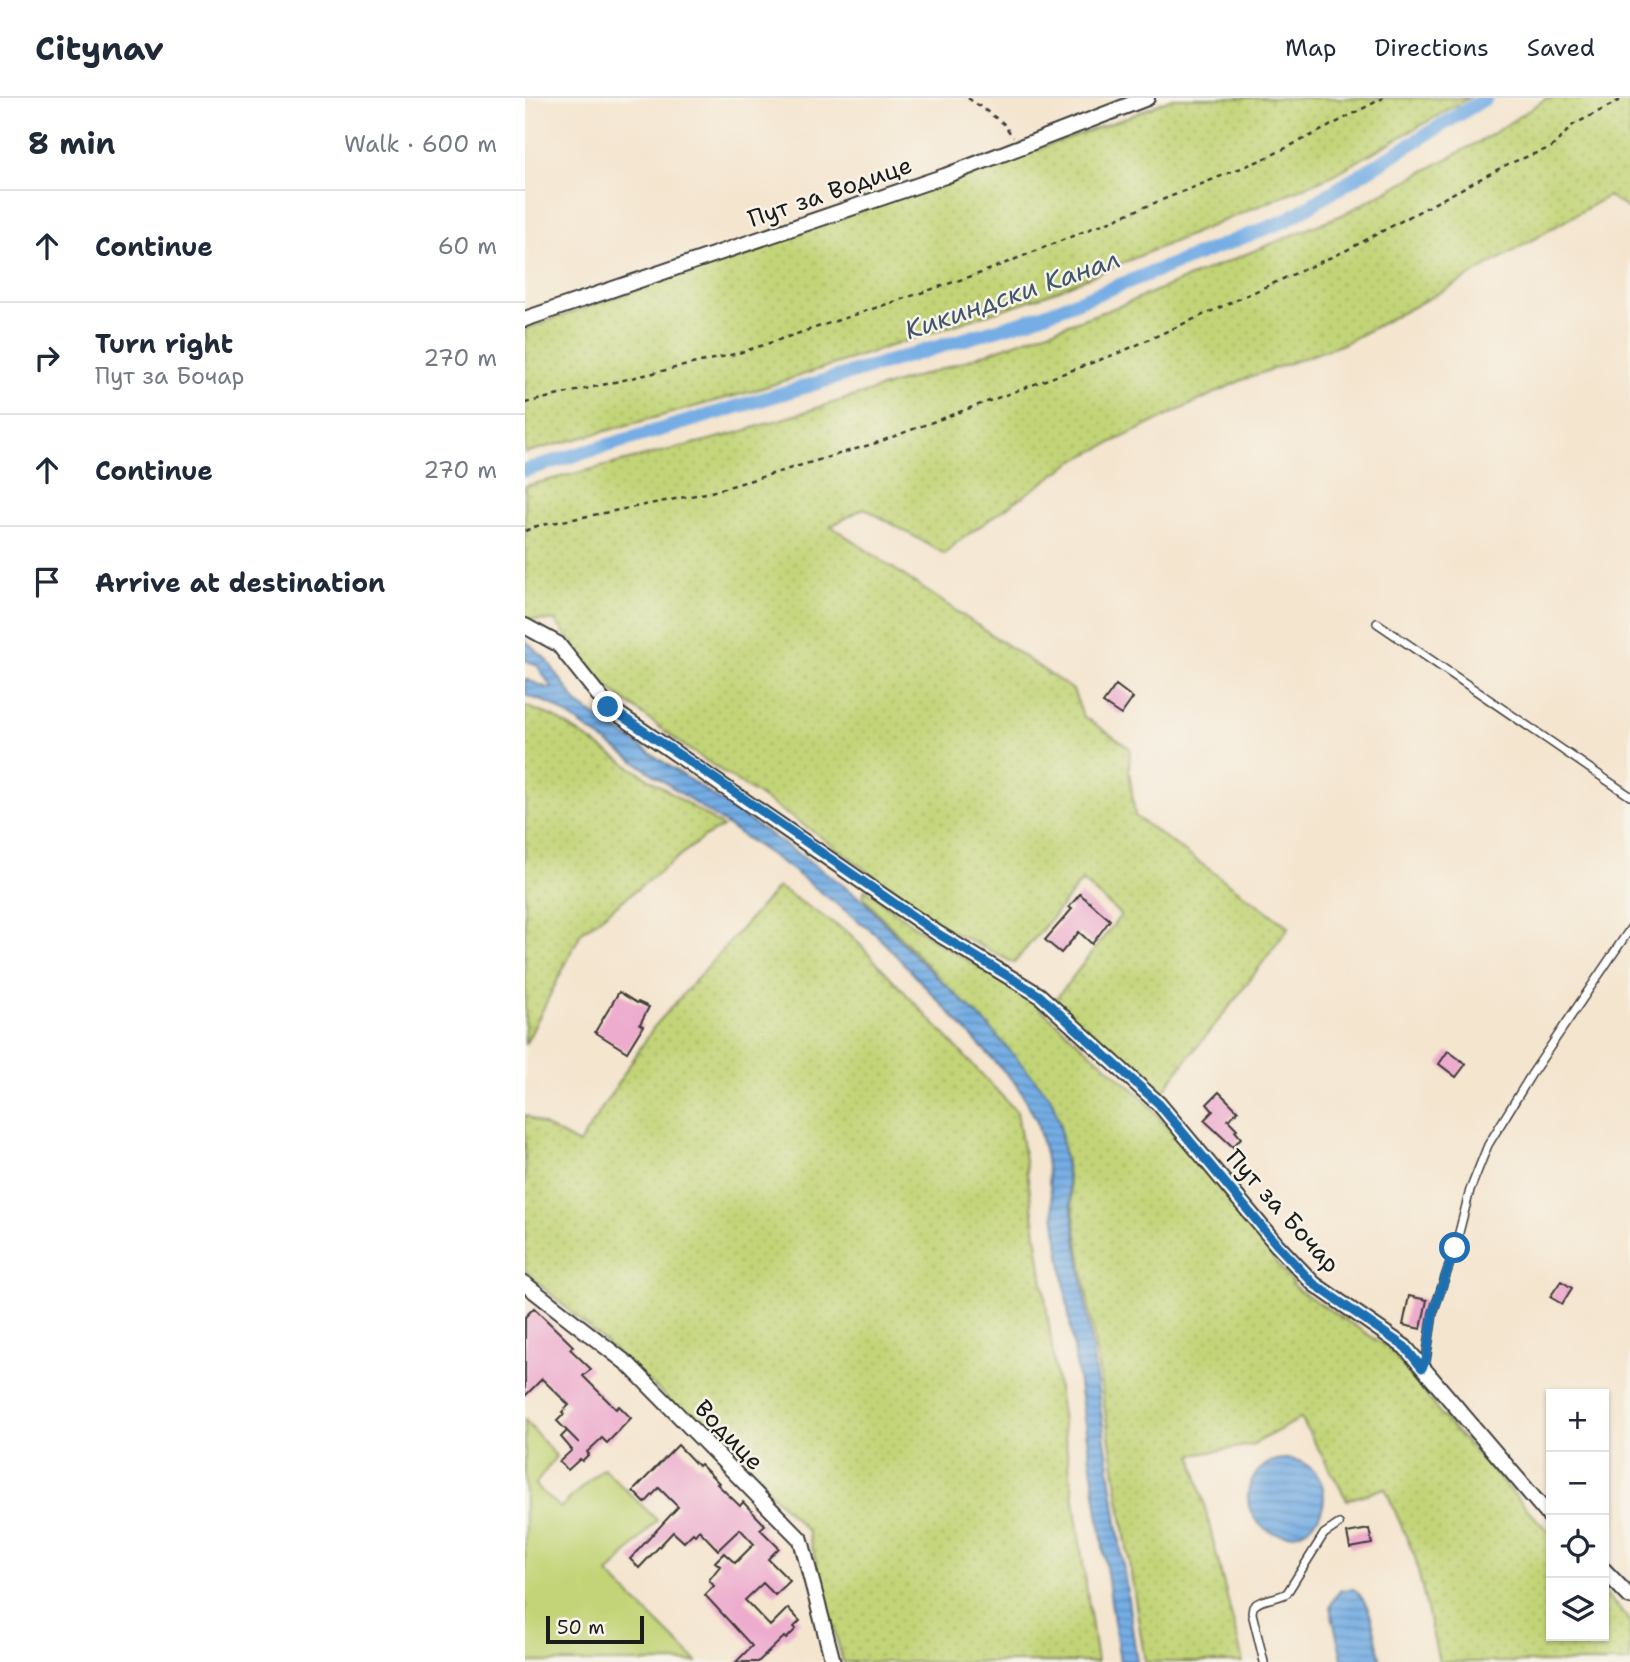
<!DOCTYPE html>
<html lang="en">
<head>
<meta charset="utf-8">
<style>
  body { margin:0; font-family:"Shantell Sans",sans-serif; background:#f6f6f7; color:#1f2937 }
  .controls { position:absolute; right:21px; bottom:21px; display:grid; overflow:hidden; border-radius:0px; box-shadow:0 2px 5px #0004 }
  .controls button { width:63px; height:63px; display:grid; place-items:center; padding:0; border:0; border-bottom:2px solid #e0e1e3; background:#fff; color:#1f2937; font:35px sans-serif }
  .scale { position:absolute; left:21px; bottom:18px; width:98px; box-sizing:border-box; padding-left:7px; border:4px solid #1c1c1c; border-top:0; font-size:19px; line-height:24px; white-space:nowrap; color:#1c1c1c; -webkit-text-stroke:5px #f7f3e8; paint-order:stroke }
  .stop { position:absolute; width:21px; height:21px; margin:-16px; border:5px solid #1f6fb2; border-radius:50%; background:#fff }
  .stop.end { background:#1f6fb2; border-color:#fff; box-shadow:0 2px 7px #0008 }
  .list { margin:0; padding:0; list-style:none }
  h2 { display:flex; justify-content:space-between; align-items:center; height:91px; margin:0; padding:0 28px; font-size:30px }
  h2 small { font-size:23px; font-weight:400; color:#747a83 }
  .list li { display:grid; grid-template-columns:46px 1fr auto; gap:21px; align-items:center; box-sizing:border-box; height:112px; padding:0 28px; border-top:2px solid #e0e1e3 }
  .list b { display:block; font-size:26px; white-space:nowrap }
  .list p { margin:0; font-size:23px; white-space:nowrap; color:#747a83 }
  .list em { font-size:23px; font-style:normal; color:#747a83 }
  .icon { flex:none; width:38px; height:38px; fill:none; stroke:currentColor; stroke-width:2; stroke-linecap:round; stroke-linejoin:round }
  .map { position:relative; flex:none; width:1105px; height:1564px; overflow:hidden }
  header { display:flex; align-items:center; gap:42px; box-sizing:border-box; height:98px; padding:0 35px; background:#fff; border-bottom:2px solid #e0e1e3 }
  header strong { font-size:33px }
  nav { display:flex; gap:38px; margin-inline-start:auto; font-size:24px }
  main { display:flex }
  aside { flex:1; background:#fff }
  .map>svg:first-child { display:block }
  .grass { fill:url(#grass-dots); stroke:#6f784a; stroke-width:2 }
  .garden { fill:#c2d477; stroke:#6f784a; stroke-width:2 }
  .water { fill:url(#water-rules); stroke:#486480; stroke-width:2 }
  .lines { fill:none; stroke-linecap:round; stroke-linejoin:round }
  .canal { stroke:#75ade4; stroke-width:14 }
  .building { fill:#edacce }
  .service-casing { stroke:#3c3a37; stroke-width:10 }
  .minor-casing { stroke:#3c3a37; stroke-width:18 }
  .path { stroke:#3c3a37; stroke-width:2.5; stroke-dasharray:5 5; stroke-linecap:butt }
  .service { stroke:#fff; stroke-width:7 }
  .minor { stroke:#fff; stroke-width:14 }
  .route { stroke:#1f6fb2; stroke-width:9 }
  .labels { text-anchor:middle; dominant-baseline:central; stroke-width:5; stroke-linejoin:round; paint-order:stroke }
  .street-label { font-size:24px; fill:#1c1c1c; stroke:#f7f3e8 }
  .water-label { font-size:26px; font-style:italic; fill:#40566c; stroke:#f7f3e8 }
</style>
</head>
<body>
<header>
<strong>Citynav</strong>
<nav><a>Map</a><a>Directions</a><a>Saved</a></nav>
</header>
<main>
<aside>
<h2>8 min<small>Walk · 600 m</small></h2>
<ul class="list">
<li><svg class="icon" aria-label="ahead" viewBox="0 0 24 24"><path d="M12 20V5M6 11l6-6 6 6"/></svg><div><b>Continue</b></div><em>60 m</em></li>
<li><svg class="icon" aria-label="right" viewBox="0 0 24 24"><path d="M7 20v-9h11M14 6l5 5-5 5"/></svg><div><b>Turn right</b><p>Пут за Бочар</p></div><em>270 m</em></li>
<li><svg class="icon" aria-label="ahead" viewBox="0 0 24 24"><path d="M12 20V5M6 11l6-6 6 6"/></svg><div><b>Continue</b></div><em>270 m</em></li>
<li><svg class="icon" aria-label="arrive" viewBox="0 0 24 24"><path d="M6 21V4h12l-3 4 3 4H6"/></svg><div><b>Arrive at destination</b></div></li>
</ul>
</aside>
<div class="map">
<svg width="1105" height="1564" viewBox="0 0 1105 1564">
  <defs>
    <pattern id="grass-dots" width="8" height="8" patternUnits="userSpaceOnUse" patternTransform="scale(1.75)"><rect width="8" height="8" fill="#c2d477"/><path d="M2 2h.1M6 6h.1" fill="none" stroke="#a6b566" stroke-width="1.8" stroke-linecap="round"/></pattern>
    <pattern id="water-rules" width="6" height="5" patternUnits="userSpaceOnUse" patternTransform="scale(1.75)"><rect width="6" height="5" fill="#75ade4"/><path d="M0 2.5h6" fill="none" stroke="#5f8cb8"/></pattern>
  </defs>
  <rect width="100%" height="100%" fill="#f7f3e8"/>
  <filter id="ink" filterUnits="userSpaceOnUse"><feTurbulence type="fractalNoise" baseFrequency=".0143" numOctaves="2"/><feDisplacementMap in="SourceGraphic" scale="14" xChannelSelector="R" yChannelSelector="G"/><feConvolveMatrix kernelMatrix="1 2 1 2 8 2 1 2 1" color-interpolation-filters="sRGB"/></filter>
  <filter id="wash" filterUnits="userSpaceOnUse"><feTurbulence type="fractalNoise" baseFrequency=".00686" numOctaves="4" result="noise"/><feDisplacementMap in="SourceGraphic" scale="28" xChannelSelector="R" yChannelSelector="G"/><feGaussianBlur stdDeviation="1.57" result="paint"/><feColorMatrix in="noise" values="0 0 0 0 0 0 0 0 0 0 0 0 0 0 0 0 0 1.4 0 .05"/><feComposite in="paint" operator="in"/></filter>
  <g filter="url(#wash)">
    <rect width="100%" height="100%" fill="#f4e5cf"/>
    <path class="grass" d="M 647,0 L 944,0 L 808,77 L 521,197 L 231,292 L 0,355 L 0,231 L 606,18 Z
      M 1022,0 L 1105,0 L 1105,112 L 1083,98 L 933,185 L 818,246 L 717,282 L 550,362 L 431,445 L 420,456 L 339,410 L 306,428 L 548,592 L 558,618 L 605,650 L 604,672 L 610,718 L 764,829 L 710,902 L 654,971 L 635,998 L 530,902 L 596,817 L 557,783 L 489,865 L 417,828 L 289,734 L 162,650 L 83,590 L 30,523 L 0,521 L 0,388 L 212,335 L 426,268 L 594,208 L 819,116 L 963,39 Z
      M 0,608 L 29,619 L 198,729 L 179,739 L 56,835 L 0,947 Z
      M 253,789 L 325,836 L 492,1014 L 504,1087 L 572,1564 L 318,1564 L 283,1434 L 227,1376 L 0,1173 L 0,1017 L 54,1046 L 128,930 Z
      M 340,791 L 407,841 L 496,894 L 617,999 L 697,1094 L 772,1191 L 864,1250 L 918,1319 L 1026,1437 L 1026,1538 L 1079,1538 L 1079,1494 L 1105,1523 L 1105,1564 L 914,1564 L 890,1459 L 860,1390 L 822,1402 L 776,1320 L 727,1347 L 667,1357 L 718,1564 L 620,1564 L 535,1028 L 526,1000 L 338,799 Z"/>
    <path class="garden" d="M 0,1322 L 31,1358 L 10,1387 L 35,1410 L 78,1370 L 132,1422 L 83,1476 L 172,1564 L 0,1564 Z"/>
    <path class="water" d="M 0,543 L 22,562 L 52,605 L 307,779 L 340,804 L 391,859 L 460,924 L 526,1000 L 534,1022 L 612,1564 L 595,1564 L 520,1055 L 511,1021 L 492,987 L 353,838 L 266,771 L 26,606 L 0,597 L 0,581 L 25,591 L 27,590 L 12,567 L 0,562 Z
      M723 1399a38 38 0 1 1 76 0a38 38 0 1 1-76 0Z
      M 829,1491 C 849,1508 850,1539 856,1564 L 818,1564 L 805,1509 L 809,1500 L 816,1492 Z"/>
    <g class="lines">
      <path class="canal" d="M 0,372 L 507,221 L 760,123 L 961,0"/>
    </g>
    <g id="blocks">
      <path class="building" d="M 591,587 L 608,600 L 596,617 L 578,605 Z
        M 555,796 L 585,822 L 567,846 L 554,834 L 536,855 L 520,842 L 547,811 L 544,809 Z
        M 94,894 L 112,905 L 113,904 L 124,909 L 115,926 L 118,928 L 102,954 L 70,934 Z
        M 923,953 L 941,966 L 931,979 L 914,966 Z
        M 694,994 L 713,1013 L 703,1022 L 712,1031 L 710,1033 L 716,1040 L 708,1049 L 679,1022 L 688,1013 L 682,1006 Z
        M 1036,1183 L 1047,1190 L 1037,1206 L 1025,1199 Z
        M 884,1198 L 902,1202 L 896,1231 L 878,1227 Z
        M 9,1210 L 48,1248 L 45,1251 L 66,1271 L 58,1278 L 91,1311 L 94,1308 L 106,1320 L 82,1345 L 77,1340 L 62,1354 L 64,1356 L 57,1363 L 55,1361 L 43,1372 L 34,1364 L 47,1352 L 36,1339 L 42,1333 L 54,1345 L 32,1323 L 39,1316 L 37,1314 L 44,1307 L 17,1281 L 0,1298 L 0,1219 Z
        M 153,1347 L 173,1368 L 175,1366 L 194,1385 L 192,1386 L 215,1408 L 218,1404 L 240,1427 L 235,1431 L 254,1450 L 243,1461 L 265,1483 L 250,1497 L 238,1485 L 220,1502 L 245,1528 L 263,1510 L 275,1523 L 269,1529 L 271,1531 L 261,1541 L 259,1539 L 233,1564 L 211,1564 L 227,1548 L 180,1497 L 189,1488 L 184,1482 L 195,1468 L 190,1464 L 199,1455 L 210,1465 L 229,1446 L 215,1431 L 193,1452 L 174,1432 L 170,1437 L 168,1435 L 159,1444 L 148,1434 L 114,1470 L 105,1461 L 153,1409 L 134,1390 L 120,1405 L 108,1393 Z
        M 844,1431 L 847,1446 L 825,1450 L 822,1435 Z"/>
    </g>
  </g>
  <g filter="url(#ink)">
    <use href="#blocks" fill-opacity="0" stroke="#3c3a37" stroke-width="2"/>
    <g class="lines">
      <g class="service-casing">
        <path id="service" d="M 852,525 L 1105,698
          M 897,1270 L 901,1262 L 908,1215 L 930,1150 L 945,1092 L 963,1047 L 1006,977 L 1105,831
          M 739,1564 L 727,1515 L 728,1509 C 737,1499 751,1502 762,1495 L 799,1436 L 814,1426"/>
      </g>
      <g class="minor-casing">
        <path id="minor" d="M 0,221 L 420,78 L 622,0
          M 0,528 L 33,546 L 83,609 L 412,835 L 514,897 L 634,1006 L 752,1147 L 789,1186 L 880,1249 L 1026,1420
          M 0,1186 L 104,1267 L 276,1442 L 308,1564
          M 1079,1472 L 1105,1499"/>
      </g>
      <path class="path" d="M 443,0 L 478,25 L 488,39
        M 0,305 L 214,255 L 456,175 L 741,60 L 801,30 L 858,0
        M 0,433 L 12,428 L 186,394 L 351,345 L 596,254 L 822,152 L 983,66 L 1027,49 L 1048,27 L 1099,0"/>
      <use href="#service" class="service"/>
      <use href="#minor" class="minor"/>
    </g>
  </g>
  <g class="lines" filter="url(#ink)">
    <path class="route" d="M 83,609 L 189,680 L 412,835 L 514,897 L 634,1006 L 752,1147 L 789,1186 L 880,1249 L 897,1270 L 901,1262 L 908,1215 L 930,1150"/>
  </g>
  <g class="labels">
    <g class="street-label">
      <text transform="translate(305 94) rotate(-19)">Пут за Водице</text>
      <text transform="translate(758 1113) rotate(48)">Пут за Бочар</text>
      <text transform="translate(204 1337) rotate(46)">Водице</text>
    </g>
    <g class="water-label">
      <text transform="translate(487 196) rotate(-19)">Кикиндски Канал</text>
    </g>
  </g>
</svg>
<div class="controls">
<button>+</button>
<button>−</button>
<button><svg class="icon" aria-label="locate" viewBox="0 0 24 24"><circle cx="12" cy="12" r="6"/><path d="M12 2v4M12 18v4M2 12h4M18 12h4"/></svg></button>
<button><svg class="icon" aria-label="layers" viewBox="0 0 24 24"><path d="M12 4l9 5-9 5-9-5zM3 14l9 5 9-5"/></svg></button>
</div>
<div class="scale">50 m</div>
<div class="stop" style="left:930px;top:1150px"></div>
<div class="stop end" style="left:83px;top:609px"></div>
</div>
</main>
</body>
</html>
